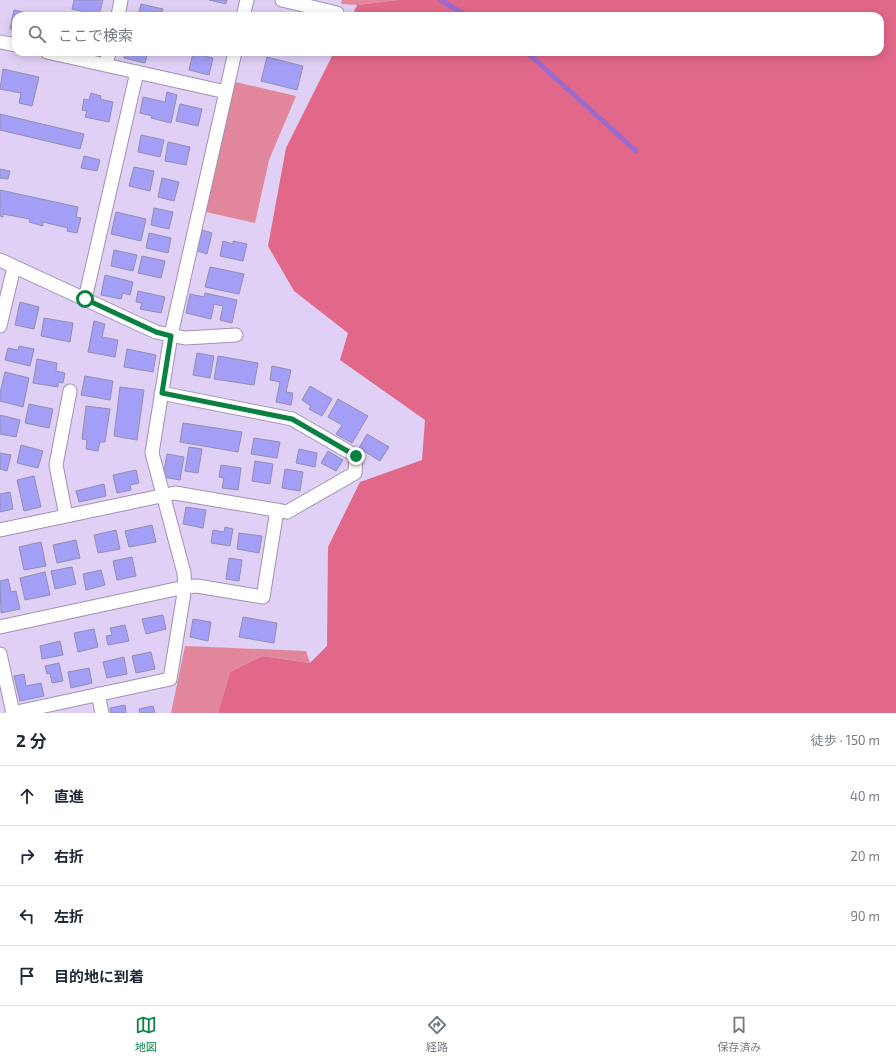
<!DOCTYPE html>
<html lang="ja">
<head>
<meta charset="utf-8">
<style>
  body { margin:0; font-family:"Exo 2","Noto Sans JP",sans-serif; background:#f2f2f3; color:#1f2937 }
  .stop { position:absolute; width:12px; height:12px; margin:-9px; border:3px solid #0b8043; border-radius:50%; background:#fff }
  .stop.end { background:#0b8043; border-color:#fff; box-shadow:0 1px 4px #0008 }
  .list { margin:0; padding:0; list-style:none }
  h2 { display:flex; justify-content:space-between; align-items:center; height:52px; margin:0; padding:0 16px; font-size:17px }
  h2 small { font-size:13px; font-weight:400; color:#747a83 }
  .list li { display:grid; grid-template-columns:26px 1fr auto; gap:12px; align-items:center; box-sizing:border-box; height:60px; padding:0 16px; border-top:1px solid #e0e1e3 }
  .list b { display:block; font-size:15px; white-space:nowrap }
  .list em { font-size:13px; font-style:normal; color:#747a83 }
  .icon { flex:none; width:22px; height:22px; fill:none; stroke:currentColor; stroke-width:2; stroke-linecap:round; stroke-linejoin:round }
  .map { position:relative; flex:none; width:896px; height:713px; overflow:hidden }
  .search { position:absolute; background:#fff; box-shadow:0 2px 10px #0003; left:12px; right:12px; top:12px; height:44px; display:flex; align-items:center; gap:10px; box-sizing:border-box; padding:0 14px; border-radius:12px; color:#747a83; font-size:15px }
  .sheet { height:292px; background:#fff }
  nav { display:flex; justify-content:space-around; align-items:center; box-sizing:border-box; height:56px; border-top:1px solid #e0e1e3; background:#fff; font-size:11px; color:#747a83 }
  nav a { display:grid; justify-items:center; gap:2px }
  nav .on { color:#0b8043 }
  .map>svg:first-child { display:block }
  .green { fill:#e1869b }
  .forest { fill:#e26889 }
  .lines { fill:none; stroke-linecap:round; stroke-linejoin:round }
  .stream { stroke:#9c6acf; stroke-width:5 }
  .building { fill:#a49ff6; stroke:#908fb4 }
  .street-casing { stroke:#a191b4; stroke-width:15 }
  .street { stroke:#fff; stroke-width:13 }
  .route { stroke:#0b8043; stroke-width:5 }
</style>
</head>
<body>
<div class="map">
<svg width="896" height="713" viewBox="0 0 896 713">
  <rect width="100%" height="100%" fill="#e0d0f5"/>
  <path class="green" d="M 342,0 L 398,0 L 357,5 L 341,4 Z
    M 235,82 L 296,96 L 269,160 L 255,223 L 206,212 Z
    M 185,646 L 306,651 L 310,663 L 262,656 L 230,672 L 218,713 L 171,713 Z"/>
  <path class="forest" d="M 398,0 L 896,0 L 896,713 L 218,713 L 230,672 L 262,656 L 310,663 L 327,646 L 328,547 L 360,482 L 422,460 L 425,420 L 340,360 L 348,333 L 294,291 L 268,246 L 286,148 L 334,52 L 880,52 L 880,16 L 352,16 L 357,5 Z"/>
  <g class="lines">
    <path class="stream" d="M 441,0 L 467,16
      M 525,52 L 531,56 L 636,151"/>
  </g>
  <path class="building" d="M 74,0 L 103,0 L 99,15 L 72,9 Z
    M 209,0 L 227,0 L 226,4 Z
    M 141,4 L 163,9 L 161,16 L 138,16 Z
    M 14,10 L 40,16 L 16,16 L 16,30 L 10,29 Z
    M 189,13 L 203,16 L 188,16 Z
    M 125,52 L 148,52 L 145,63 L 124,58 Z
    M 193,53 L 213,58 L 209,75 L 189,70 Z
    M 267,57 L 303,66 L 297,90 L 261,81 Z
    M 3,69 L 39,77 L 32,106 L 19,103 L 21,93 L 0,89 Z
    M 167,92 L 177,95 L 171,123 L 151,118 L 152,116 L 140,113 L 143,97 L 165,102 Z
    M 91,93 L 101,96 L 100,99 L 113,102 L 109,122 L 85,117 L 87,111 L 82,110 L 84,99 L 89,100 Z
    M 180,104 L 202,109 L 198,126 L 176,121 Z
    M 0,114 L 84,134 L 80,149 L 0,130 Z
    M 141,135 L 164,140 L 160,157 L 138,152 Z
    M 168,142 L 190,147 L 186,165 L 165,161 Z
    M 84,156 L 100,160 L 97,171 L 81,168 Z
    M 134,167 L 154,171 L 150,191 L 129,186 Z
    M 0,169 L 10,171 L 8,179 L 0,178 Z
    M 162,178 L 179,182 L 174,201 L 158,197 Z
    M 0,190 L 78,207 L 76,217 L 81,218 L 77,233 L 67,231 L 68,228 L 43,222 L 43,226 L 29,222 L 30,219 L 3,214 L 3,217 L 0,216 Z
    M 154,208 L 173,212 L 169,229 L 151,225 Z
    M 116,212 L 146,219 L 141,241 L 111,234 Z
    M 202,230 L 212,233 L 207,254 L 197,251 Z
    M 149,233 L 171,238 L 168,253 L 146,248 Z
    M 223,241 L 233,244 L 233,241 L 247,244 L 243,261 L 220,256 Z
    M 114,250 L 137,255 L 133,271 L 111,266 Z
    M 142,256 L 165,261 L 161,278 L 138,273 Z
    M 210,267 L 244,274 L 239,294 L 205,287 Z
    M 105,275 L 133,282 L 130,295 L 123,293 L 121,299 L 101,295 Z
    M 138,291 L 165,297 L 161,313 L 140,309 L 142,303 L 136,302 Z
    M 205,293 L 237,300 L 232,323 L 220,320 L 223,306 L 214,304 L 211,319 L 186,313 L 190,294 L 204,297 Z
    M 20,302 L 39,307 L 34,329 L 15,325 Z
    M 44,318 L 73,323 L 70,342 L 41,336 Z
    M 94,321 L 105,324 L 102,337 L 118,340 L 115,357 L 88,352 Z
    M 19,346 L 34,349 L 30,366 L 5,360 L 8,348 L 18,350 Z
    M 127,349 L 156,355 L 153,372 L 124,367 Z
    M 197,353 L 214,356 L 210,378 L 193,375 Z
    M 218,356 L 258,363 L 254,385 L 214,379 Z
    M 37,359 L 57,363 L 56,371 L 65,373 L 63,383 L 58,382 L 58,387 L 33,383 Z
    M 272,366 L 291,370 L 286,392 L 293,393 L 291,405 L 276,402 L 280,382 L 270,380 Z
    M 5,372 L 29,378 L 23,407 L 0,401 L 0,393 Z
    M 85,376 L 113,381 L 110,400 L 81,395 Z
    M 310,386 L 332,399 L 322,416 L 309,409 L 311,406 L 302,400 Z
    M 120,387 L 144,390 L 137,440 L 114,436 Z
    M 338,399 L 368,416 L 352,443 L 336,434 L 342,425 L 328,417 Z
    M 29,404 L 53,409 L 49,428 L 25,423 Z
    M 86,406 L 110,409 L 105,442 L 100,442 L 98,451 L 86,449 L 87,440 L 82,439 Z
    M 0,415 L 20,420 L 16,437 L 0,434 Z
    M 183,423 L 242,432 L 238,452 L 180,442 Z
    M 367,434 L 389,447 L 380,461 L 359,448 Z
    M 254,438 L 280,442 L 277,458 L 251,454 Z
    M 21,445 L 43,451 L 38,468 L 17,463 Z
    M 189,447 L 202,449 L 198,473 L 185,471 Z
    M 299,449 L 317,453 L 315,467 L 296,463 Z
    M 328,451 L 343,460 L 336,471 L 321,463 Z
    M 0,453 L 11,455 L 7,471 L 0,469 Z
    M 167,454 L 184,457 L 180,480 L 163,477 Z
    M 255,461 L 273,464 L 270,484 L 252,481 Z
    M 221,465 L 241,468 L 238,490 L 222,488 L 224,478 L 219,477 Z
    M 285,469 L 303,472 L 300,491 L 282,488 Z
    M 136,470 L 139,483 L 130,485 L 131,490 L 117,493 L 113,475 Z
    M 34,476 L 41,507 L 24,511 L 17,480 Z
    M 104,484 L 106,496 L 79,502 L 76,491 Z
    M 10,492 L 13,509 L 0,512 L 0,494 Z
    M 186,507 L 206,510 L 203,528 L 183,524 Z
    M 152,525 L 156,542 L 129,547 L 125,531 Z
    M 225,527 L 233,529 L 230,546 L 211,543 L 213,530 L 224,532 Z
    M 116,530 L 120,549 L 98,553 L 94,535 Z
    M 239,533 L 262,536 L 259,553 L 237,549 Z
    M 76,540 L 80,558 L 57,563 L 53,545 Z
    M 41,542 L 46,566 L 24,570 L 19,547 Z
    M 132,557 L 136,576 L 117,580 L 113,561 Z
    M 229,558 L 242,560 L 239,581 L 226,579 Z
    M 72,567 L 76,584 L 55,589 L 51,571 Z
    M 101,570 L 105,585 L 86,590 L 83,574 Z
    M 45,572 L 50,595 L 25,600 L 20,578 Z
    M 8,579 L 11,592 L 16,591 L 20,609 L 1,613 L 0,581 Z
    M 163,615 L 166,629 L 146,634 L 142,619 Z
    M 243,617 L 277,623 L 274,643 L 239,637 Z
    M 193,619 L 211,622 L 208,641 L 190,637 Z
    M 125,625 L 129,641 L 108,645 L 106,636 L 112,635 L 110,628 Z
    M 94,629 L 98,647 L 78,652 L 74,633 Z
    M 60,641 L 63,655 L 42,659 L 40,646 Z
    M 151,652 L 155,669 L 136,673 L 132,656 Z
    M 124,657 L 127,674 L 107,678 L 103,662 Z
    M 59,663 L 63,681 L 52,683 L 50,673 L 47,674 L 45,666 Z
    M 89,668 L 92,683 L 71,688 L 68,672 Z
    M 24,674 L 26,686 L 41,683 L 44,696 L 20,701 L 14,676 Z
    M 125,705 L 126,713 L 111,713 L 110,708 Z
    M 153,706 L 155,713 L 140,713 L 139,709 Z"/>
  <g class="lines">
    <g class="street-casing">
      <path id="street" d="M 282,0 L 337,13
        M 118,16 L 121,0
        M 243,16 L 247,0
        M 0,42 L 16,45
        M 47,52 L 226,92
        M 106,65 L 109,52
        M 0,260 L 156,332 L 185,338 L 236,335
        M 85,299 L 137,72
        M 0,326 L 14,267
        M 66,516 L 56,465 L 70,391
        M 0,530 L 175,493 L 287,512 L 355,473 L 356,456 L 292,419 L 161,393
        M 0,627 L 185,587 L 197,586 L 263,597 L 277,510
        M 0,654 L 13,713
        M 98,694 L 102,713
        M 12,713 L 170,679 L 185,587 L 184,573 L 152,453 L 171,335 L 235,52"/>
    </g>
    <use href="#street" class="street"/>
  </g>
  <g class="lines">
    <path class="route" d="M 85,299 L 156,332 L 171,336 L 162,393 L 292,419 L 356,456"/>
  </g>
</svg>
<div class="stop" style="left:85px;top:299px"></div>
<div class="stop end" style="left:356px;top:456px"></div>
<div class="search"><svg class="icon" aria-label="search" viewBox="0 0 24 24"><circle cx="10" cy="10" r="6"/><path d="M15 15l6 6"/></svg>ここで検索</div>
</div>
<section class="sheet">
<h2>2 分<small>徒歩 · 150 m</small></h2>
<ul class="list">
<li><svg class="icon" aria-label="ahead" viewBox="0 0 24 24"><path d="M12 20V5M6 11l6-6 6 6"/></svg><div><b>直進</b></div><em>40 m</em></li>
<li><svg class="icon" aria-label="right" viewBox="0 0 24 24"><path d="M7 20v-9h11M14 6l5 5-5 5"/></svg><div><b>右折</b></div><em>20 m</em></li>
<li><svg class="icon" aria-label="left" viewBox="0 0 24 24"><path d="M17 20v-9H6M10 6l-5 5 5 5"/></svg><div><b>左折</b></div><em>90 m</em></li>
<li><svg class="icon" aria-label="arrive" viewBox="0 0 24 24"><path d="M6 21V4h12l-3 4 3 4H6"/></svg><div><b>目的地に到着</b></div></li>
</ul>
</section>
<nav>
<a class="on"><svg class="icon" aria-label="map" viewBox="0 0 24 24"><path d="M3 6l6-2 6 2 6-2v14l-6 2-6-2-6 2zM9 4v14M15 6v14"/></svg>地図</a>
<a><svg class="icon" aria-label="directions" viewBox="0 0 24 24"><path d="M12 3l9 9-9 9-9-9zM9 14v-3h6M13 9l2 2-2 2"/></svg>経路</a>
<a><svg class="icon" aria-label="saved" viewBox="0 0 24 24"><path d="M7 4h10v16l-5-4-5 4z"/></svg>保存済み</a>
</nav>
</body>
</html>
